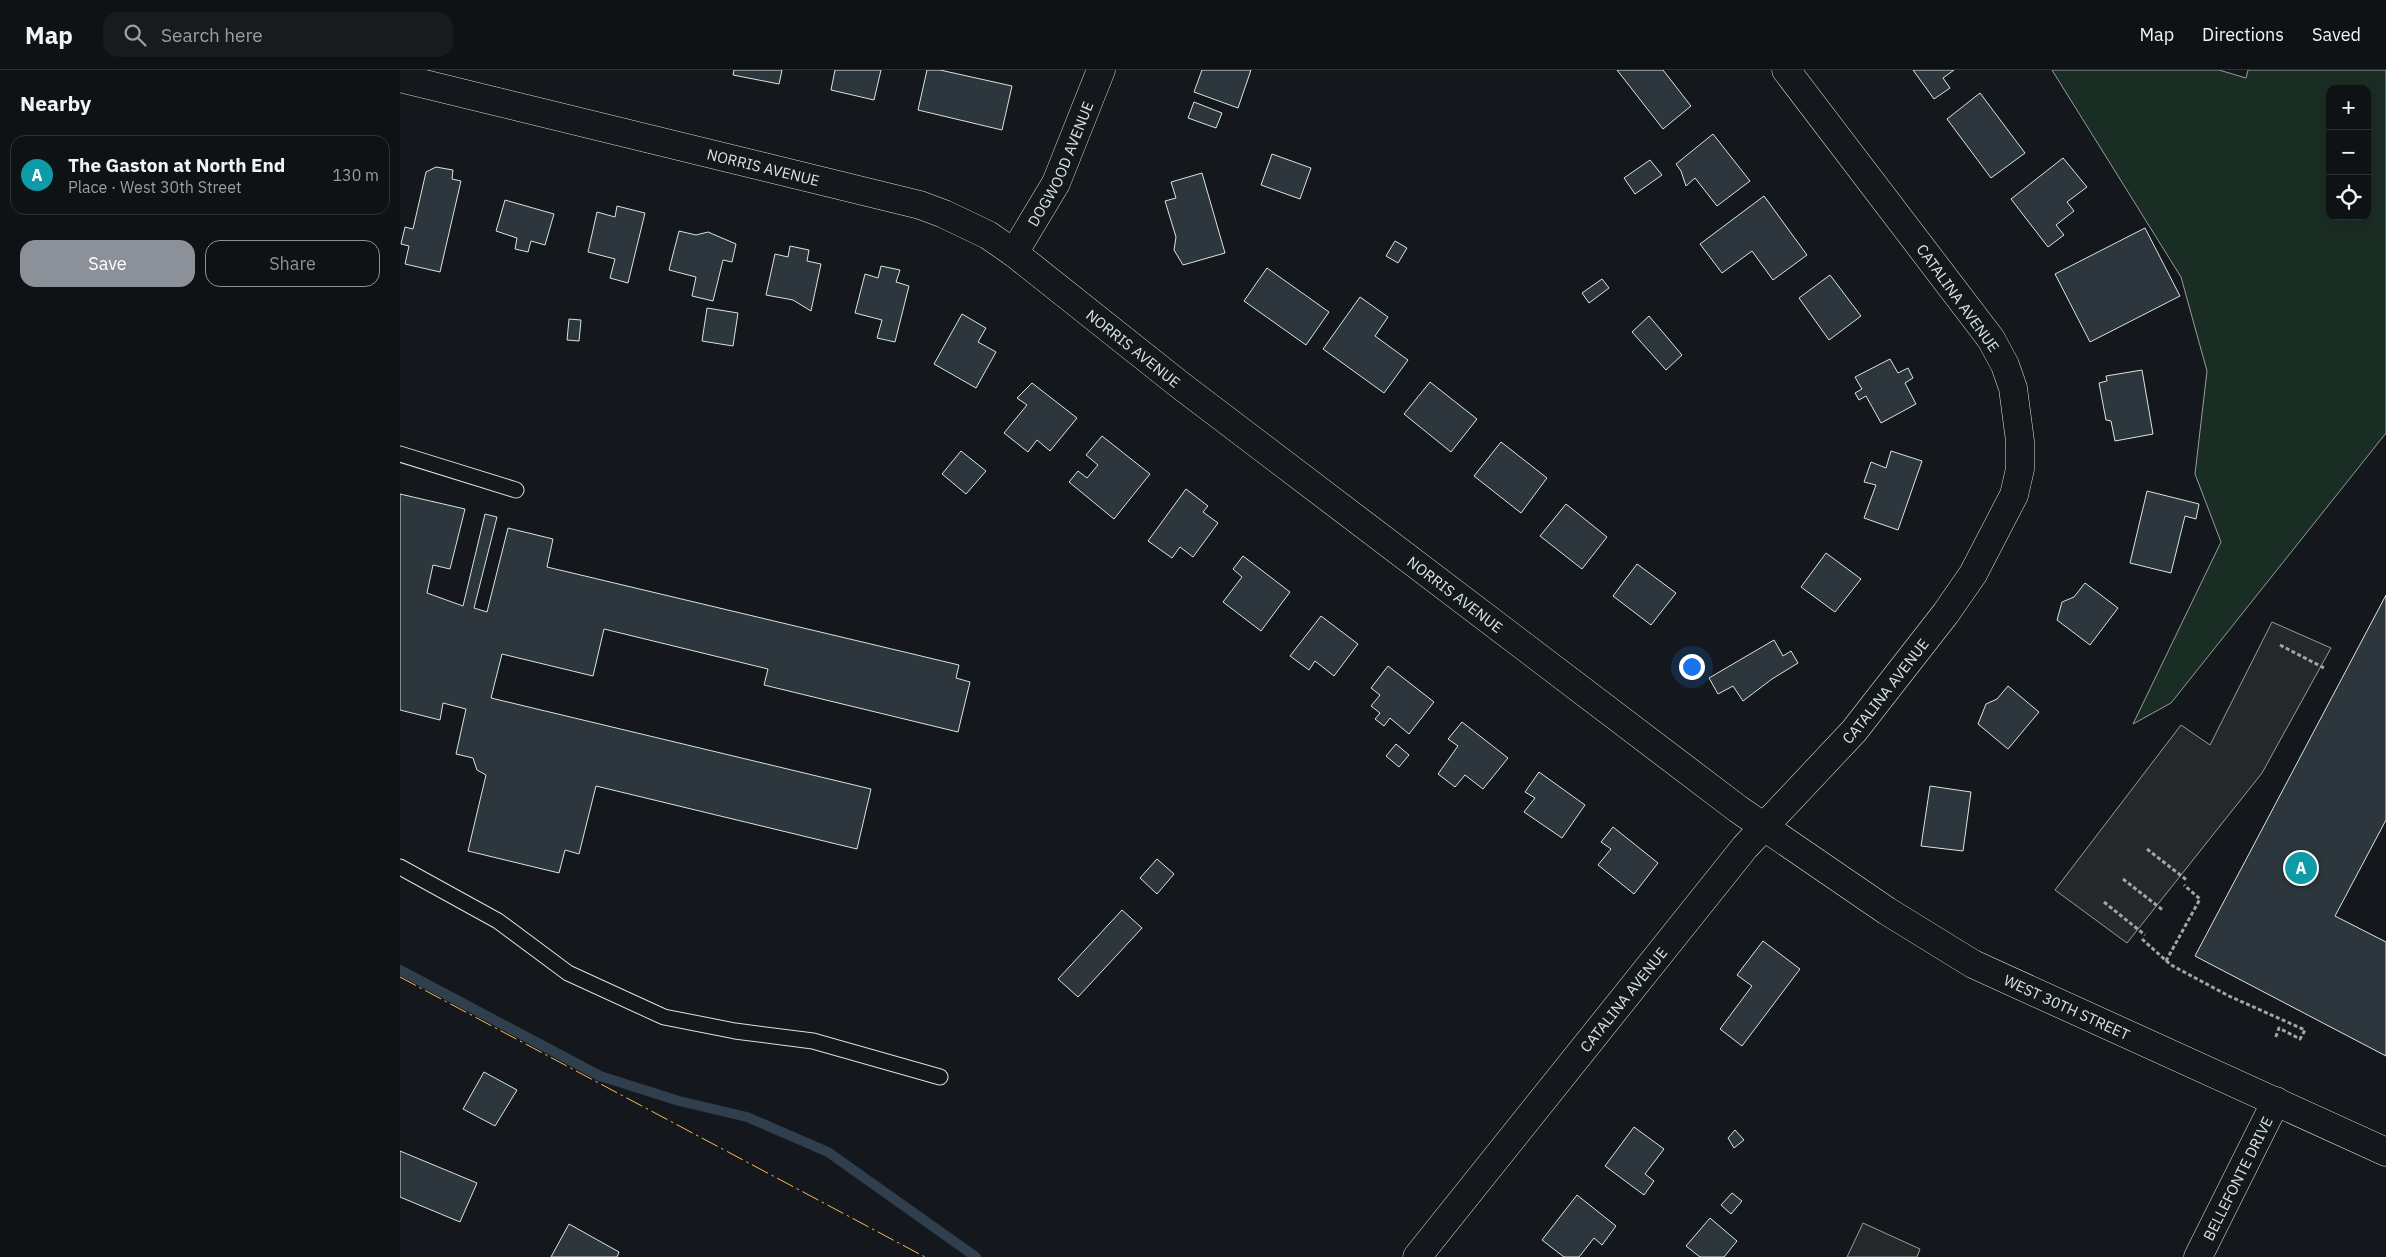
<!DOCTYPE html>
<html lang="en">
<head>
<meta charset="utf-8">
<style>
  body { margin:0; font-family:"IBM Plex Sans",sans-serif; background:#181b1e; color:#f1f3f6 }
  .controls { position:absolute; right:15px; top:15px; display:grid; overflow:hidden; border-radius:10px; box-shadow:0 2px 12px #0003 }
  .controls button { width:45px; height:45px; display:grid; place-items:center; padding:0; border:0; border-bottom:1px solid #2f3234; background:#0f1215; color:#f1f3f6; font:25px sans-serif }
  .you { position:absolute; left:1291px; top:596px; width:18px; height:18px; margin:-12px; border:4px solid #fff; border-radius:50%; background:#1a73e8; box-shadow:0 0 0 8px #1a73e833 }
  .badge { display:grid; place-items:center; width:32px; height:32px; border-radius:50%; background:#8c9099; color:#fff; font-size:16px; font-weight:700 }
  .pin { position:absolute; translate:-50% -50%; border:2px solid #fff; box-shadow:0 1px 5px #0006 }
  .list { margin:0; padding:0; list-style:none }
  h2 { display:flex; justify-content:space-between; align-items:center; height:65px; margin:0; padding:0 20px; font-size:21px }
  h2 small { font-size:16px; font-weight:400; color:#9b9ea0 }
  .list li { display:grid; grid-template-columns:32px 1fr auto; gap:15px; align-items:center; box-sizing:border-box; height:80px; margin:0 10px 10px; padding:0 10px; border:1px solid #2f3234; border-radius:15px }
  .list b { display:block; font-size:19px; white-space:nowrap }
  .list p { margin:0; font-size:16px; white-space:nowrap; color:#9b9ea0 }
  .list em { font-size:16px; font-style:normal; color:#9b9ea0 }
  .actions { display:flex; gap:10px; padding:15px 20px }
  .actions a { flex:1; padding:11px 0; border:1px solid #8c9099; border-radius:15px; text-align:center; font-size:18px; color:#8c9099 }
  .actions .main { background:#8c9099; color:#fff }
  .icon { flex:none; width:28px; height:28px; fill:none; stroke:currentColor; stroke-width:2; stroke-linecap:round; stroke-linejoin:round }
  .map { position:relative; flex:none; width:1986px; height:1187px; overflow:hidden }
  header { display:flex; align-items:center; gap:30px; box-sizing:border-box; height:70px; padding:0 25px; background:#0f1215; border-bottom:1px solid #2f3234 }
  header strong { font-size:24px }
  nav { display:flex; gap:28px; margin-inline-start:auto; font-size:18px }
  .search { width:350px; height:45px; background:#181b1e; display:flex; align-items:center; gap:12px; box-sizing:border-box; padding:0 18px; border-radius:15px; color:#9b9ea0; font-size:19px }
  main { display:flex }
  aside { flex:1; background:#0f1215 }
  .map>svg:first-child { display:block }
  .green { fill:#1a2d24; stroke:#939e99; fill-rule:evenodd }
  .parking { fill:#24282b; stroke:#939e99 }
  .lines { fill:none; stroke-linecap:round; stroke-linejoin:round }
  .stream { stroke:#2f3f4d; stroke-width:10 }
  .building { fill:#2c363c; stroke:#d8e6dc }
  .service-casing { stroke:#d8e6dc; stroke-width:17 }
  .minor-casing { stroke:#d8e6dc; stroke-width:29 }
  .tertiary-casing { stroke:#d8e6dc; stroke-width:29 }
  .path { stroke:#9da8a2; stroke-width:3; stroke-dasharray:4 2.5; stroke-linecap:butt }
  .service { stroke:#14181c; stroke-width:15 }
  .minor { stroke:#14181c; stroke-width:28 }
  .tertiary { stroke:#14181c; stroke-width:28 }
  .power { stroke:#ffb74d; stroke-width:1; stroke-dasharray:18 4 2.5 4; stroke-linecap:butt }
  .labels { text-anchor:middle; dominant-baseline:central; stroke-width:4; stroke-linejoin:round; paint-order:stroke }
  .street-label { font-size:15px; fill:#d8e6dc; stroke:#14181c }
</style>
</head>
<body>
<header>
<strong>Map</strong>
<div class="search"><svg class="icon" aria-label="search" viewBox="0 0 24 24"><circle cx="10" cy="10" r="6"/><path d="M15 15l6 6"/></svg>Search here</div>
<nav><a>Map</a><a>Directions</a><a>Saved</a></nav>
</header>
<main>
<aside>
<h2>Nearby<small></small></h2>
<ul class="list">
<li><span class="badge" style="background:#0f9aa8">A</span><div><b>The Gaston at North End</b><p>Place · West 30th Street</p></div><em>130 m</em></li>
</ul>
<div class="actions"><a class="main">Save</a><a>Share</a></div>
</aside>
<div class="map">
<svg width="1986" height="1187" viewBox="0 0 1986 1187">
  <rect width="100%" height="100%" fill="#14181c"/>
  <path class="green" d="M 1652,0 L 1819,0 L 1846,8 L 1848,0 L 1986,0 L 1986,363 L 1771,633 L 1733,654 L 1821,472 L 1795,404 L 1807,301 L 1781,207 ZM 1930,19 L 1967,19 L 1967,146 L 1930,146 Z"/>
  <path class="parking" d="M 1872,552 L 1931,578 L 1862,703 L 1727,873 L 1655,820 L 1781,655 L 1810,675 Z
    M 1463,1153 L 1520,1179 L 1517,1187 L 1447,1187 Z"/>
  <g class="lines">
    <path class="stream" d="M 0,900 L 200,1006 L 279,1031 L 347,1047 L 428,1082 L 576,1187"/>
  </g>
  <path class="building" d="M 334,0 L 382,0 L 379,14 L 333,5 Z
    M 435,0 L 481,0 L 474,30 L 431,20 Z
    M 527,0 L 540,0 L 612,16 L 602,60 L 518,40 Z
    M 802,0 L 851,0 L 838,38 L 794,22 Z
    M 1217,0 L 1263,0 L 1291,36 L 1263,59 Z
    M 1513,0 L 1554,0 L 1543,8 L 1550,18 L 1534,29 Z
    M 1580,23 L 1625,83 L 1591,108 L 1547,49 Z
    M 794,32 L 822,43 L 816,58 L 788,48 Z
    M 1313,64 L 1350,111 L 1317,136 L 1295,108 L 1286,116 L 1281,101 L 1276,94 Z
    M 872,84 L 911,98 L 900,129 L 861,115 Z
    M 1663,88 L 1687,117 L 1667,132 L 1674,141 L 1656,155 L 1664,165 L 1648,177 L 1611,129 Z
    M 1250,90 L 1262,105 L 1235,124 L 1224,108 Z
    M 36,97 L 53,100 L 52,109 L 61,111 L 40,202 L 5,194 L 9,176 L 1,174 L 5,157 L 13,159 L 26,102 Z
    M 802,103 L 825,183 L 783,195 L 774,180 L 776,167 L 765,131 L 776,128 L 771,112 Z
    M 1364,126 L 1407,185 L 1373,210 L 1352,181 L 1322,203 L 1300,174 Z
    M 105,130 L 154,144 L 145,175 L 131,171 L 128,182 L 115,179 L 117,168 L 96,161 Z
    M 217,136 L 245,143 L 228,213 L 210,208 L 215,189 L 188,182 L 197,142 L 215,147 Z
    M 1745,158 L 1780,226 L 1690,272 L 1655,204 Z
    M 279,161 L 296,165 L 308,162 L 336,174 L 332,192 L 323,190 L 313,231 L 292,226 L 296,207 L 269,200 Z
    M 995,171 L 1007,178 L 998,193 L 986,186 Z
    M 390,176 L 409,180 L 407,191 L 421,194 L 411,241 L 393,230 L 366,225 L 375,184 L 388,187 Z
    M 481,196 L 500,200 L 496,212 L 509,216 L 495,272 L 477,268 L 482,250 L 455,243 L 465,204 L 478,208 Z
    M 867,198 L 929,242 L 906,275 L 844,231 Z
    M 1430,205 L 1461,246 L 1429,270 L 1399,228 Z
    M 1202,209 L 1209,218 L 1189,233 L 1182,223 Z
    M 960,227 L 988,247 L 975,266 L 1008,290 L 984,323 L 923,279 Z
    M 307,238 L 338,243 L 333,276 L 302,271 Z
    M 562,244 L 586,258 L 578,272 L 596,282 L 576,318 L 534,294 Z
    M 1249,246 L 1282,285 L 1266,300 L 1232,262 Z
    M 169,249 L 181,250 L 179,271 L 167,270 Z
    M 1490,289 L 1498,303 L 1508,298 L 1513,308 L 1505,313 L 1516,334 L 1481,353 L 1466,326 L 1459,330 L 1455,323 L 1462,319 L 1455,307 Z
    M 1742,300 L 1753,364 L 1715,371 L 1711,351 L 1706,350 L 1699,313 L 1707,311 L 1706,306 Z
    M 1030,312 L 1077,349 L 1051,382 L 1004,344 Z
    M 632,313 L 677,348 L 650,381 L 637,370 L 628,382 L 604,363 L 627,335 L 617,328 Z
    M 702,366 L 750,404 L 714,449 L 669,412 L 678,401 L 687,408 L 698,395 L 686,385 Z
    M 1101,372 L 1147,408 L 1121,443 L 1074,406 Z
    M 561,381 L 586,401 L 566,424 L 542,404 Z
    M 1491,381 L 1522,391 L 1498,460 L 1464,448 L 1476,415 L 1464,412 L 1471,392 L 1486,398 Z
    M 786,419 L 808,436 L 803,442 L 818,453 L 793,487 L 780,477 L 772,488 L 748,471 Z
    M 1747,421 L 1799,434 L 1796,449 L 1785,446 L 1771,503 L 1730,493 Z
    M 0,424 L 65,439 L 50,499 L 33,495 L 27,523 L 63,536 L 85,444 L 97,447 L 74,538 L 87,542 L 108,458 L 153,469 L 147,497 L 559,595 L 556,608 L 570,612 L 558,662 L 364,615 L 368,599 L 204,559 L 193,606 L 102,584 L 91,628 L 471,719 L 457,779 L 196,716 L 179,784 L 165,780 L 159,803 L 68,781 L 86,705 L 77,700 L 73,688 L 56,684 L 66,639 L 43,633 L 40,650 L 0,640 Z
    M 1166,434 L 1207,467 L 1182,499 L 1140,466 Z
    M 1426,483 L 1461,509 L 1435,542 L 1401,517 Z
    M 843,486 L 890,522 L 861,561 L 823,532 L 842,507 L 833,499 Z
    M 1237,494 L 1276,523 L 1251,555 L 1213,526 Z
    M 1685,513 L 1718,538 L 1690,575 L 1657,550 L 1662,532 L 1674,527 Z
    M 1986,525 L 1986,750 L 1935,846 L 1986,872 L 1986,986 L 1795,886 Z
    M 921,546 L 958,574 L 934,606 L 915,591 L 909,600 L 890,586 Z
    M 1374,570 L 1383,586 L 1391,581 L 1398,593 L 1372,609 L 1343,631 L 1333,616 L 1318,624 L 1309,608 Z
    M 988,596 L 1034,632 L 1009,664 L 990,648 L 984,656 L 975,649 L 980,643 L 971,636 L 980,625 L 971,618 Z
    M 1608,616 L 1639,642 L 1608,679 L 1578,654 L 1586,634 L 1597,629 Z
    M 1062,652 L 1108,688 L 1083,719 L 1065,705 L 1055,717 L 1038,704 L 1058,676 L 1048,669 Z
    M 996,674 L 1009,685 L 999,697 L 986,686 Z
    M 1139,702 L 1185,735 L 1162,768 L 1124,742 L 1135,728 L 1125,722 Z
    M 1530,716 L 1571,722 L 1563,781 L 1521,776 Z
    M 1213,757 L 1258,793 L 1234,824 L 1198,795 L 1211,779 L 1201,772 Z
    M 757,789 L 774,804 L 757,824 L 740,808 Z
    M 722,840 L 742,858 L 678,927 L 658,909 Z
    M 1363,871 L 1400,899 L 1342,976 L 1320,959 L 1352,916 L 1337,905 Z
    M 84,1002 L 117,1020 L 95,1056 L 63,1039 Z
    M 1234,1057 L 1264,1079 L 1245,1104 L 1254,1111 L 1244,1125 L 1205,1096 Z
    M 1335,1060 L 1344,1070 L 1334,1078 L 1328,1068 Z
    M 0,1081 L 77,1113 L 60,1152 L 0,1127 Z
    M 1332,1123 L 1342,1131 L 1331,1144 L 1321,1135 Z
    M 1177,1125 L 1216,1156 L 1202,1175 L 1194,1168 L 1179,1187 L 1164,1187 L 1142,1170 Z
    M 1310,1148 L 1337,1171 L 1324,1187 L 1300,1187 L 1286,1176 Z
    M 169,1154 L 219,1182 L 217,1187 L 151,1187 Z"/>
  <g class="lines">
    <g class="service-casing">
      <path id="service" d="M 0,384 L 116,420
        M 0,797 L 98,851 L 168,903 L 264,947 L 335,961 L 413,971 L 540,1007"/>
    </g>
    <g class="minor-casing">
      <g id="minor">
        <path id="s1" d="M 614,183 L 656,113 L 701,0"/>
        <path id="s2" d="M 1017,1187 L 1345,777 L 1454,661 L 1546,543 L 1573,504 L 1614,425 L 1620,399 L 1620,371 L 1613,318 L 1605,295 L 1591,269 L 1386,0"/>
        <path id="s3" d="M 1798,1187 L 1876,1031"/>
      </g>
    </g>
    <g class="tertiary-casing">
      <g id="tertiary">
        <path id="s4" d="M 0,8 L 520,135 L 544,144 L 588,165 L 614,183 L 780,315 L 1338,739 L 1487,841 L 1573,894 L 1986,1082"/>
      </g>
    </g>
    <path class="path" d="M 1880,575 L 1926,599
      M 1747,779 L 1788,811
      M 1723,809 L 1764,841
      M 1704,832 L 1745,865
      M 1742,869 L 1771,895 L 1829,926 L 1905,960 L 1900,969 L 1879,958 L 1875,969
      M 1766,891 L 1800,829 L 1784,815"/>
    <use href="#service" class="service"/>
    <use href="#minor" class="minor"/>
    <use href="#tertiary" class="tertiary"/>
    <path class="power" d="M 0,907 L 525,1187"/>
  </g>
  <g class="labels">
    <g class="street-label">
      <text stroke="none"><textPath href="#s1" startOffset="101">DOGWOOD AVENUE</textPath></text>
      <text stroke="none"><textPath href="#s4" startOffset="374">NORRIS AVENUE</textPath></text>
      <text transform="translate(1558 228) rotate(54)">CATALINA AVENUE</text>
      <text stroke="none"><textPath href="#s4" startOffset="794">NORRIS AVENUE</textPath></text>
      <text stroke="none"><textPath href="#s4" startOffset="1199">NORRIS AVENUE</textPath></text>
      <text stroke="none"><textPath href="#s2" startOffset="735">CATALINA AVENUE</textPath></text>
      <text stroke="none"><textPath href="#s2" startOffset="330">CATALINA AVENUE</textPath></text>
      <text stroke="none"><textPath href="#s4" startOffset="1939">WEST 30TH STREET</textPath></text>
      <text stroke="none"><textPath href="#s3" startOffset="88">BELLEFONTE DRIVE</textPath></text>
    </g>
  </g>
</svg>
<div class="controls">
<button>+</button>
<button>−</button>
<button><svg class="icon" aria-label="locate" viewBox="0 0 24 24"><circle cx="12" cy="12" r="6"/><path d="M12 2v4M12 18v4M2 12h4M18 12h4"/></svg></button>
</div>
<div class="you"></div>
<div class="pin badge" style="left:1901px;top:798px;background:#0f9aa8">A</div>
</div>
</main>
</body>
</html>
